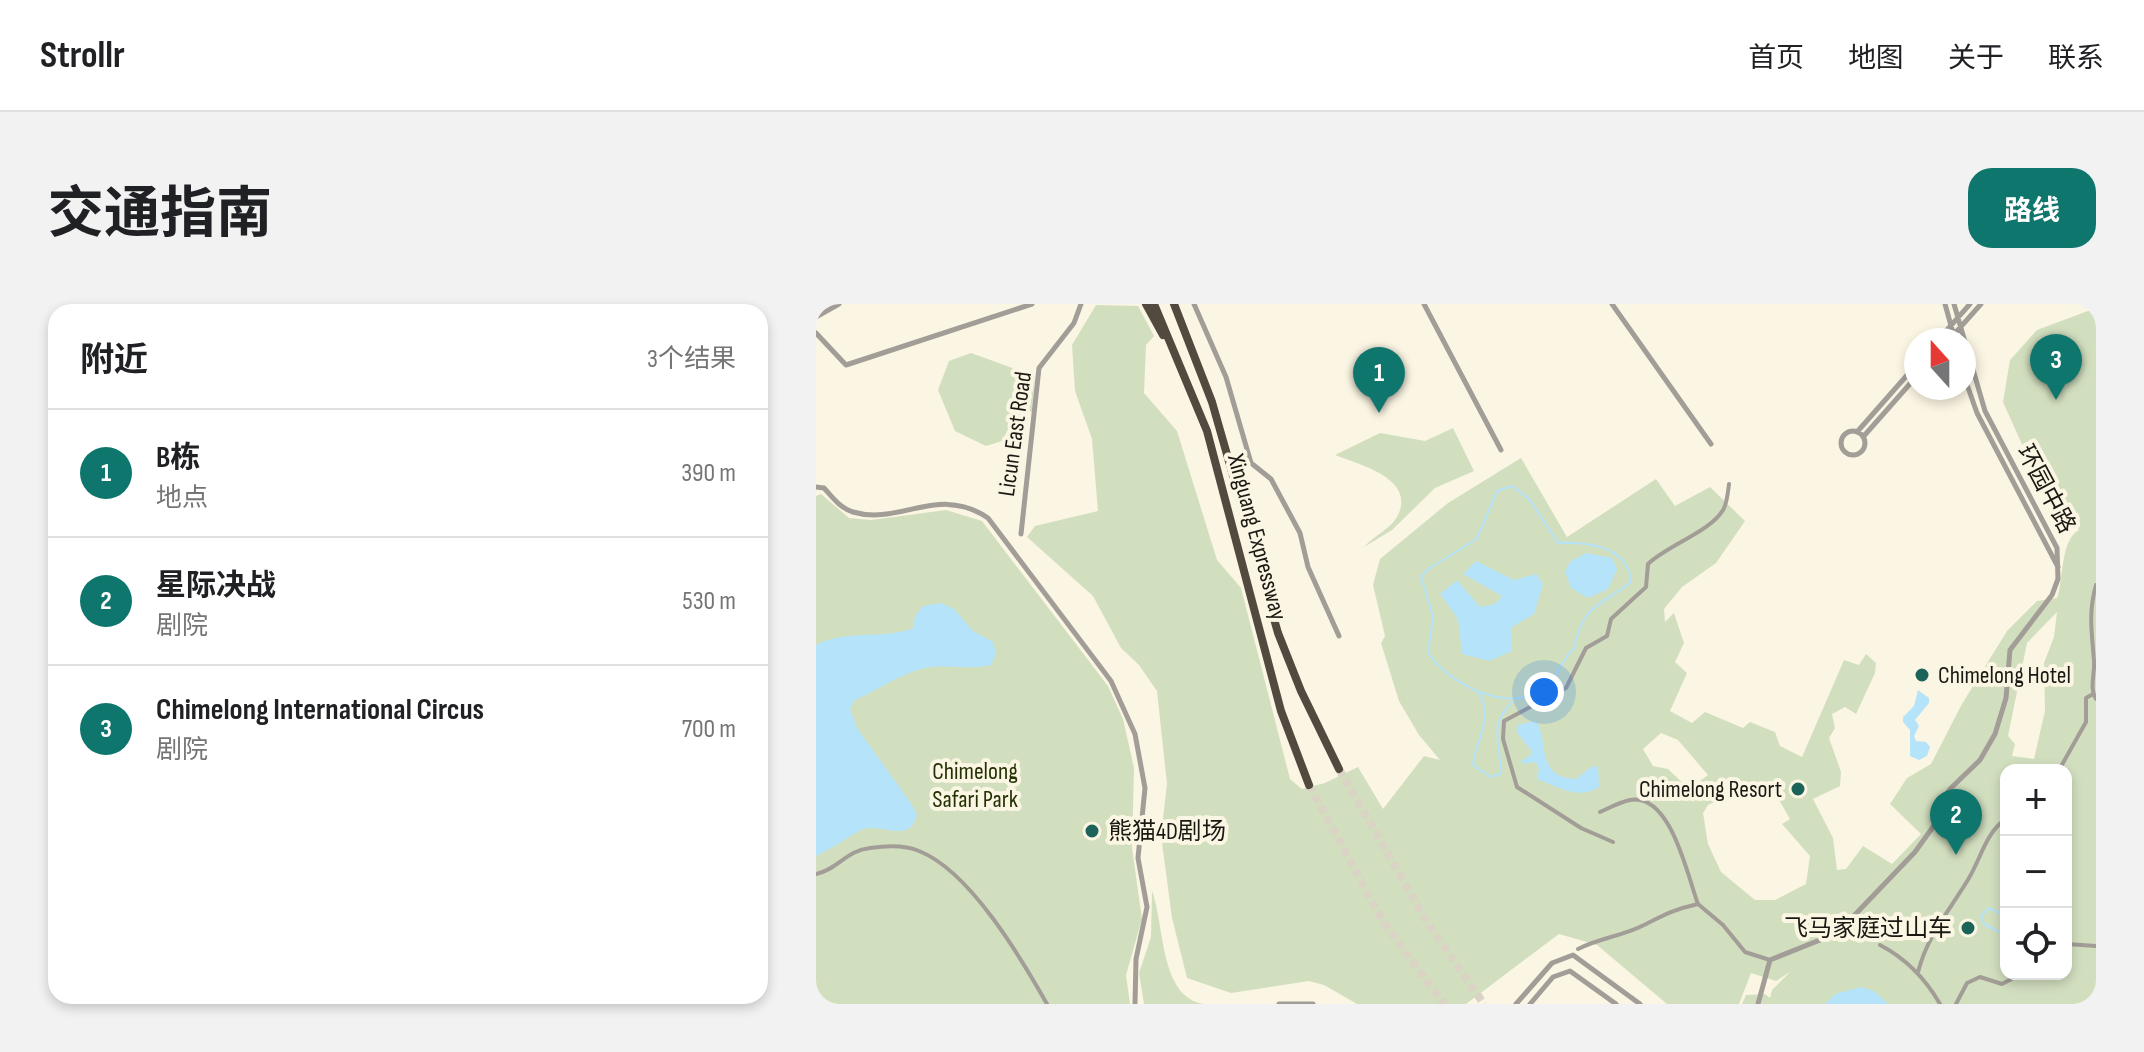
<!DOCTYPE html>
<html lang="zh">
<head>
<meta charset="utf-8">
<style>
  body { margin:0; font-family:"Sofia Sans Condensed","Noto Sans SC",sans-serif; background:#f2f2f2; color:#202124 }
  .controls { position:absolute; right:24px; bottom:24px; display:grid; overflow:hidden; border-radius:16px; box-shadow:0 4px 12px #0003 }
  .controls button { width:72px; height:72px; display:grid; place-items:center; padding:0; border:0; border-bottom:2px solid #e0e0e0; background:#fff; color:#202124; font:40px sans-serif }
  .compass { position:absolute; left:1088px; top:24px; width:72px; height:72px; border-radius:50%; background:#fff; box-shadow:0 4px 12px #0003; rotate:339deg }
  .you { position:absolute; left:728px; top:388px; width:28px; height:28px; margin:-20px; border:6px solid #fff; border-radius:50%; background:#1a73e8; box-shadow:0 0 0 12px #1a73e833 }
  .badge { display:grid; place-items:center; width:52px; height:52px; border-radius:50%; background:#0f766e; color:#fff; font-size:26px; font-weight:700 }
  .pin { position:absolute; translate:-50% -66px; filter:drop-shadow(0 2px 4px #0008) }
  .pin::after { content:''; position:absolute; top:42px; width:28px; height:24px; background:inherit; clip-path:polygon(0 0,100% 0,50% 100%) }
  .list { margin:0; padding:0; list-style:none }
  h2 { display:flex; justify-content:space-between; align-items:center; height:104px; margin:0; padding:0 32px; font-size:34px }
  h2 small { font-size:26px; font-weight:400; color:#757577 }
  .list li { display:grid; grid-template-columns:52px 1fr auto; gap:24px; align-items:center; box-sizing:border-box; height:128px; padding:0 32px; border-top:2px solid #e0e0e0 }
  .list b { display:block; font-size:30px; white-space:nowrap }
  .list p { margin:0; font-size:26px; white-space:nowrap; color:#757577 }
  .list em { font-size:26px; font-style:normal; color:#757577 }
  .icon { flex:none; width:44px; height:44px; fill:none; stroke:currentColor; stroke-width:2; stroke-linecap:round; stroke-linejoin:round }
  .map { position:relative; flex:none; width:1280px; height:700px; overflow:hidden; border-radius:24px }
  header { display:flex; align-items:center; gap:48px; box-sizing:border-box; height:112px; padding:0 40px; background:#fff; border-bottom:2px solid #e0e0e0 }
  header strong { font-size:38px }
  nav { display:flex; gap:44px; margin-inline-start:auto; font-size:28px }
  .intro { display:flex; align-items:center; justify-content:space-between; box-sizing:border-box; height:192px; padding:0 48px }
  h1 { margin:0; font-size:56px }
  .button { padding:20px 36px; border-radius:24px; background:#0f766e; color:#fff; font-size:28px; font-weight:700 }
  main { display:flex; gap:48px; padding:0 48px }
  aside { flex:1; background:#fff; border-radius:24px; box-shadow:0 4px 12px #0003 }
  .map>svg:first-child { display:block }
  .green { fill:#d2dfbf; fill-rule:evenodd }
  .water { fill:#b4e3fa }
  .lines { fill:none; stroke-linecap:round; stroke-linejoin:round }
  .stream { stroke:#b4e3fa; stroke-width:2 }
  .trunk-tunnel { stroke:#d9d4c4; stroke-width:8; stroke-dasharray:8 4; stroke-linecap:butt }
  .pedestrian { stroke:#a29d97; stroke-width:4 }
  .minor { stroke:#a29d97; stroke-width:5 }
  .trunk { stroke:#524a3e; stroke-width:8 }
  .poi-dot { fill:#1c645a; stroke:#fbf5e3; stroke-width:3 }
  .labels { text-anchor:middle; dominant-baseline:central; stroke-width:8; stroke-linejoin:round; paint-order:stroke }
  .street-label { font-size:24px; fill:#1a1812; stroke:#fbf5e3 }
  .poi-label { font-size:24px; fill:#1a1812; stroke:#fbf5e3; text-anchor:start }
  .park-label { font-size:24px; fill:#243102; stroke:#fbf5e3 }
</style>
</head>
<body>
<header>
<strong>Strollr</strong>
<nav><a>首页</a><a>地图</a><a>关于</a><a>联系</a></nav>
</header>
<div class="intro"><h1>交通指南</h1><a class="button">路线</a></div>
<main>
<aside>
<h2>附近<small>3个结果</small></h2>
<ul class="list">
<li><span class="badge">1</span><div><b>B栋</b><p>地点</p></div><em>390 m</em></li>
<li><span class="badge">2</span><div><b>星际决战</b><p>剧院</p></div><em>530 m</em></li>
<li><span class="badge">3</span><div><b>Chimelong International Circus</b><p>剧院</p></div><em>700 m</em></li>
</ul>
</aside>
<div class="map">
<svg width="1280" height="700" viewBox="0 0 1280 700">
  <rect width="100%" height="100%" fill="#fbf5e3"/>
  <path class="green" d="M 280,1 L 322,2 L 338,32 L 330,41 L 328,89 L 361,127 L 401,256 L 425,284 L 474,475 L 486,485 L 509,479 L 542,463 L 567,505 L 608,452 L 624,456 L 603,431 L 583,397 L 565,339 L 569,332 L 557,281 L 564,255 L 632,199 L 705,154 L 751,233 L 840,175 L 859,202 L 894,183 L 929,217 L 900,259 L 866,283 L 848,305 L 849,318 L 858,309 L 868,339 L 859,358 L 871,369 L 854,407 L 876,419 L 889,408 L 927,424 L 934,418 L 959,428 L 964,442 L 986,453 L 1028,356 L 1043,361 L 1050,350 L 1060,359 L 1059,369 L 1040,410 L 1029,403 L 1016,410 L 1019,424 L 1013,434 L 1025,468 L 1024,482 L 997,495 L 1017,534 L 1021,566 L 1030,565 L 1047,542 L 1076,560 L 1105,530 L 1074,500 L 1091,474 L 1115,460 L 1146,400 L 1191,327 L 1221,297 L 1241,294 C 1248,275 1244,236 1263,226 L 1213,156 L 1187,98 L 1194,56 L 1221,26 L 1280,4 L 1280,700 L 926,700 L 930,691 L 949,690 L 954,694 L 956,686 L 974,668 L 960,677 L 935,669 L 923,700 L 851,700 L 781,641 L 743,630 L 650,700 L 541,700 L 508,681 L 493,677 L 415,689 L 371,674 L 356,614 L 345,531 L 351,480 L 341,387 L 323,361 L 305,344 L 277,292 L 211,233 L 219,222 L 282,207 L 276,135 L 259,87 L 256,41 ZM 1241,308 L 1238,333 L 1228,359 L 1229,407 L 1218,455 L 1196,452 L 1199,440 L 1192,432 L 1211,339 ZM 845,429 L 862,436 L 892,471 L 873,485 L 852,465 L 837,462 L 827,445 ZM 1190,466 L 1250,466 L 1250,670 L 1190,670 ZM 941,478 L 955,482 L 974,515 L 966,520 L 994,552 L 990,580 L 959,596 L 939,596 L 905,568 L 892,540 L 887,509 L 892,501 Z
    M 155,49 L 219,72 L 216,107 L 198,114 L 186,137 L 170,142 L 139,127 L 122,86 L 133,57 Z
    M 637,124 L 658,167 L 619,184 L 576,226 L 548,243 C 558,232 574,225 581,213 C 602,174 541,160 519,151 L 564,129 L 609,137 Z
    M 5,190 L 33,214 L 55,216 L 130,206 L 166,217 L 292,382 L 307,415 L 318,464 L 316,544 L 326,615 L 310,671 L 314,700 L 0,700 L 0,192 Z
    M 336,587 C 349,621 343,693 388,700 L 328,700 L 323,669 L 335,633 Z"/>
  <path class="water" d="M 770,249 L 796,254 L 801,265 L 792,285 L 772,294 L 755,284 L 749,268 L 754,258 Z
    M 660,257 L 698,276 L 720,270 L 727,280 L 718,310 L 696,323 L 696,347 L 673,357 L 646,350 L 642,315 L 624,290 L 641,276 L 664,303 L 679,300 L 686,292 L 647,270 Z
    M 125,299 L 138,305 L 157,327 L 177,338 L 180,350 L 175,361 C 155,366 137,361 117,363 C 91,365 63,386 39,396 L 34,405 L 41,424 L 94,498 L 101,511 C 93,542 64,517 45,526 C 30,534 16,545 0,552 L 0,341 C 30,325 67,336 97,324 L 99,312 L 107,302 Z
    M 1102,386 L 1113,394 L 1113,399 L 1099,416 L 1103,422 L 1098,432 L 1100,437 L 1110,438 L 1114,443 L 1111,452 L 1103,456 L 1094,452 L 1094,426 L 1087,418 L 1087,413 L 1098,402 Z
    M 720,417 C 733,435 719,474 760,475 L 775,463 L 782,462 L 783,483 C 761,497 741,482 721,475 L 723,466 L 720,458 L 707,460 L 705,457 L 715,451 L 715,446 L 702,430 L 701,421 Z
    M 1045,683 L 1058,687 L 1072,700 L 1009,700 L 1019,690 Z"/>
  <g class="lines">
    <path class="stream" d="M 696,182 L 713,195 L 742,239 C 771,238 812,242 815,278 C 782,303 767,301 758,344 C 745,355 743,373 729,384 C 694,411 634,381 612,349 L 617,312 L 605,273 L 612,265 L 661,235 L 681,187 Z
      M 662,387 C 679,416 660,432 657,461 L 675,473 L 684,470 C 687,440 670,425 696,398
      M 1190,612 L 1173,604 L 1165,612 L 1168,620 L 1190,631"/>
    <path class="trunk-tunnel" d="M 523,465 L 611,618 L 668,700
      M 493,481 L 568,619 L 628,700"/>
    <path class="pedestrian" d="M 1280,281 C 1272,308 1276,330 1278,357 C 1279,370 1273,384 1280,395
      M 1243,466 L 1270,418 L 1270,394 L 1277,390
      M 784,508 C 793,504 804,498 814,496 C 855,489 871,571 882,600
      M 797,538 L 765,524 L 701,483 L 687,435 L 688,417 L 750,384 L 770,344 L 791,332 L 795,315 L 830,283 L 832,260 C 852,241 894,228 907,206 C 911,200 912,188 913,180
      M 0,570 C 21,566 31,546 54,544 C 68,542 89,541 103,547 C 154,567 205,654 231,700
      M 1250,640 L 1280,642
      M 1064,641 C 1091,655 1109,674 1124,700
      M 762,645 C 783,634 807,632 828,621 C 848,611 859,605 882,600 L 907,621 L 929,648 L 954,656
      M 1102,668 C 1112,630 1134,606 1153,574 C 1165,554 1170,528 1190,515
      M 1140,700 L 1151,679 L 1164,673 L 1186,680 L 1205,670"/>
    <path class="minor" d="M 378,0 L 410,73 L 435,159 L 455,175 L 484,229 L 492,263 L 523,332
      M 608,0 L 685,146
      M 796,0 L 895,140
      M 1129,0 L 1139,36
      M 0,13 L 23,0
      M 0,29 L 30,61 L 216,0
      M 1122,36 L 1154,0
      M 1133,36 L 1165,0
      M 1148,72 L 1161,109 L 1242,263
      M1025 139a12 12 0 1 1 24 0a12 12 0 1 1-24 0Z
      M 1041,128 L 1100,61
      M 1047,133 L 1100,73
      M 0,183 L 8,184 C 16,193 24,204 37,208 C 84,222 122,180 172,214 L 295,377 L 319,430 L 329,484 L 322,554 L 331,603 L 320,655 L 319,700
      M 205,230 L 223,64 L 258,19 L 265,0
      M 463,700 L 497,700
      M 700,700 L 736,659 L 757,651 L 824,700
      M 714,700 L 737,673 L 754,667 L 800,700
      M 942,700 L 954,656 L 1009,634 L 1031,619 L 1099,548 L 1122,516 L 1127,496 L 1134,485 L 1164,456 L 1179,430 L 1190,394 L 1194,346 L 1236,291 L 1242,275 L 1241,244 L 1169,107 L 1138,0"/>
    <path class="trunk" d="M 330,0 L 347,31
      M 338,0 L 391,127 L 465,407 L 493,481
      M 358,0 L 396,98 L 462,329 L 485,387 L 523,465"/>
  </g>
  <g class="poi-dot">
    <circle cx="1106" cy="371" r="8"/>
    <circle cx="982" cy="485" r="8"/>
    <circle cx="276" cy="527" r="8"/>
    <circle cx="1152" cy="624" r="8"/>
  </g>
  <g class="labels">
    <g class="street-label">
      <text transform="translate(199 130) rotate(-82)">Licun East Road</text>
      <text transform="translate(1230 185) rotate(62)">环园中路</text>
      <text transform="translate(441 233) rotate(75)">Xinguang Expressway</text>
    </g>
    <g class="poi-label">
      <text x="1122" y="371">Chimelong Hotel</text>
      <text x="966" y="485" text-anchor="end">Chimelong Resort</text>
      <text x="292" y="527">熊猫4D剧场</text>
      <text x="1136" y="624" text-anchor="end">飞马家庭过山车</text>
    </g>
    <g class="park-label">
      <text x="159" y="467">Chimelong<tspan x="159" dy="28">Safari Park</tspan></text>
    </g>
  </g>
</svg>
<div class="controls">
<button>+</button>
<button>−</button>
<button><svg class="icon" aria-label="locate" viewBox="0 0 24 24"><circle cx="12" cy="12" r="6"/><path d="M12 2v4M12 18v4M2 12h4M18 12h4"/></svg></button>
</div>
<svg class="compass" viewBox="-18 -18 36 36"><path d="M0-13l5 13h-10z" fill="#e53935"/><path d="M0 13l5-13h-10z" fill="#757577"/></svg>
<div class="you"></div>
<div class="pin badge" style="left:563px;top:109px">1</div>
<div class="pin badge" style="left:1140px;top:551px">2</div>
<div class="pin badge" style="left:1240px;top:96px">3</div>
</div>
</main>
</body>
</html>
